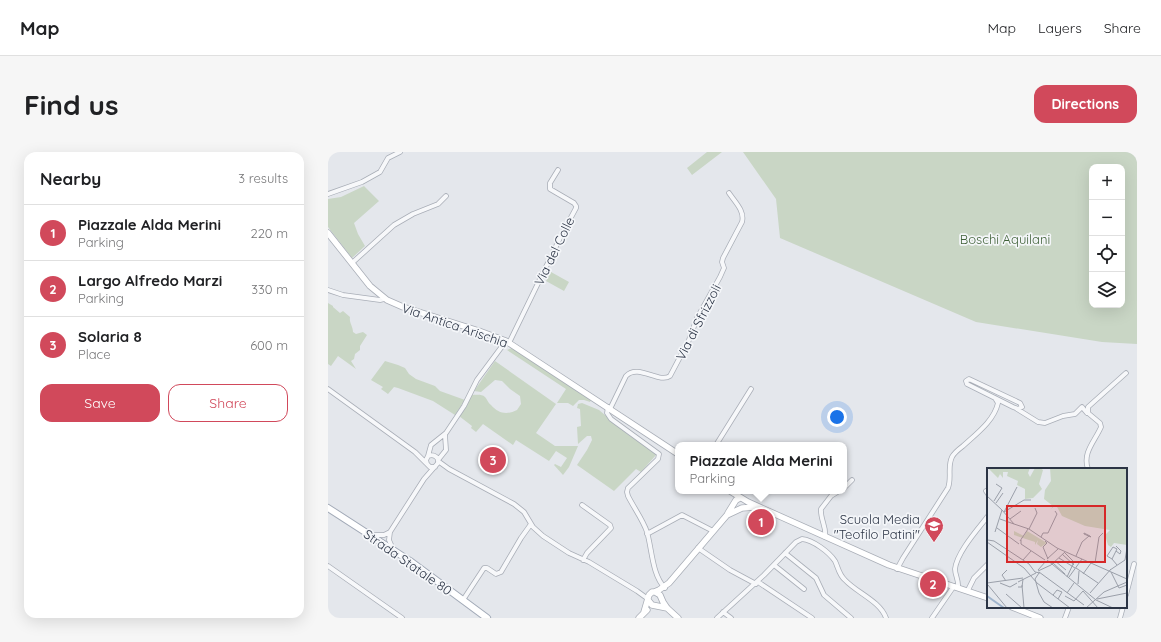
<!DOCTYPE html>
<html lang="en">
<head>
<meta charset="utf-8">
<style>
  body { margin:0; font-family:Quicksand,sans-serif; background:#f6f6f6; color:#202124 }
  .controls { position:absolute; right:12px; top:12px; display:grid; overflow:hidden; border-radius:8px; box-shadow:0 4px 16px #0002 }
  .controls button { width:36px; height:36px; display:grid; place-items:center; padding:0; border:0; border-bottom:1px solid #e0e0e0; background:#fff; color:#202124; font:20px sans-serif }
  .you { position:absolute; left:509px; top:265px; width:14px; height:14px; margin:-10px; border:3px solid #fff; border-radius:50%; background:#1a73e8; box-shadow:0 0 0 6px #1a73e833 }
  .badge { display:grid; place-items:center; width:26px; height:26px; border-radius:50%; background:#d1495b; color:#fff; font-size:13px; font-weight:700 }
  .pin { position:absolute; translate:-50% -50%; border:2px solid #fff; box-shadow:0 1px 4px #0006 }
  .popup { position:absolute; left:347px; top:290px; width:172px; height:52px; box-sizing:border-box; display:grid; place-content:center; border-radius:8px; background:#fff; filter:drop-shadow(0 1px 3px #0005); font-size:13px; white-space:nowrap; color:#757577 }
  .popup b { font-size:15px; color:#202124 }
  .popup::after { content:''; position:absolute; left:50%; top:100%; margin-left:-8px; border:8px solid transparent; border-top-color:#fff }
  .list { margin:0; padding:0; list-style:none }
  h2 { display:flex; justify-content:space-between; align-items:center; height:52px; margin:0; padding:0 16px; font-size:17px }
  h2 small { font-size:13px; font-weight:400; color:#757577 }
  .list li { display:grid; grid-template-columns:26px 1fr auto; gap:12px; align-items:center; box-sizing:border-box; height:56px; padding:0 16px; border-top:1px solid #e0e0e0 }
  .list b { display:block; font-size:15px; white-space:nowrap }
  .list p { margin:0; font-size:13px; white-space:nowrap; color:#757577 }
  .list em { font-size:13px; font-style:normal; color:#757577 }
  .actions { display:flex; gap:8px; padding:12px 16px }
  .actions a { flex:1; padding:9px 0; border:1px solid #d1495b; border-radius:12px; text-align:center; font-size:14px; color:#d1495b }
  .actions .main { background:#d1495b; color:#fff }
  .icon { flex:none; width:22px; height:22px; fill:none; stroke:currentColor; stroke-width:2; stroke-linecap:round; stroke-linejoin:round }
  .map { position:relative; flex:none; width:809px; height:466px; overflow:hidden; border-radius:12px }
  header { display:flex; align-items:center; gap:24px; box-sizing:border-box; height:56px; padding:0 20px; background:#fff; border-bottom:1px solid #e0e0e0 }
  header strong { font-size:19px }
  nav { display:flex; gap:22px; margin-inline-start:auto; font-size:14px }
  .intro { display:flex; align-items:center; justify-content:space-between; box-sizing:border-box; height:96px; padding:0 24px }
  h1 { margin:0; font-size:28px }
  .button { padding:10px 18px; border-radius:12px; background:#d1495b; color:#fff; font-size:14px; font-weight:700 }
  main { display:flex; gap:24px; padding:0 24px }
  aside { flex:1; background:#fff; border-radius:12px; box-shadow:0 4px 16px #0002 }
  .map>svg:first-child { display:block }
  .green { fill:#c9d6c5; fill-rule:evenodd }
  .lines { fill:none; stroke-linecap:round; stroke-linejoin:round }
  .street-casing { stroke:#a9aeb7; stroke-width:5.5 }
  .secondary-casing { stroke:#a9aeb7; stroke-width:7 }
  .primary-casing { stroke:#a3abb8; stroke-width:8 }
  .street { stroke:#f7f8fa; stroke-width:4 }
  .secondary { stroke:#fff; stroke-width:5.5 }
  .primary { stroke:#fff; stroke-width:6 }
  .labels { text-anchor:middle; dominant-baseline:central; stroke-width:3.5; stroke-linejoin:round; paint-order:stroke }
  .park-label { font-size:13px; fill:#3f6138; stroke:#f4f6f9 }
  .street-label { font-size:13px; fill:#2b3445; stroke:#f4f6f9 }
  .poi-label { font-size:13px; fill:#2b3445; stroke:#f4f6f9; text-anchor:end }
  .inset-river { fill:none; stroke:#9fb4cc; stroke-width:2 }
  .inset-road { fill:none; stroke:#9a9fa9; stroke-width:1 }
  .view { fill:#d62828; fill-opacity:0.15; stroke:#d62828; stroke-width:2 }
  .inset-edge { fill:none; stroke:#2b3445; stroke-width:2 }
</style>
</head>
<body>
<header>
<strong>Map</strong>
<nav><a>Map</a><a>Layers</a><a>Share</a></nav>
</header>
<div class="intro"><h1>Find us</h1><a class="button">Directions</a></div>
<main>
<aside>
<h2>Nearby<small>3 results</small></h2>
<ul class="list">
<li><span class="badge">1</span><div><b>Piazzale Alda Merini</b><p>Parking</p></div><em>220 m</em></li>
<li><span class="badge">2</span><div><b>Largo Alfredo Marzi</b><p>Parking</p></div><em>330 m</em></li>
<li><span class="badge">3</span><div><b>Solaria 8</b><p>Place</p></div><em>600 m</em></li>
</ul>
<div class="actions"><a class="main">Save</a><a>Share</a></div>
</aside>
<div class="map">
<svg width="809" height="466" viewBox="0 0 809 466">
  <rect width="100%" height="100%" fill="#e4e7ec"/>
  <path class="green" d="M 379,0 L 394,0 L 364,23 L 359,16 Z
    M 415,0 L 809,0 L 809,192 L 774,190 L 648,170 L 452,86 L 448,47 ZM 764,15 L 794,15 L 794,153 L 764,153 Z
    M 36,34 L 51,49 L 26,71 L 30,82 L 37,94 L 24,106 L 0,75 L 0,47 L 13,45 Z
    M 223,120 L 241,130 L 236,139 L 218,129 Z
    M 0,151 L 5,154 L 5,155 L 12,161 L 15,159 L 22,165 C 21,171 25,174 25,180 L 28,182 L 35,180 L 39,183 L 32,194 L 32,198 L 27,202 L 26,207 L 23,209 L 28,217 L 10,204 L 3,214 L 0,212 Z
    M 184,196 L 263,248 L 262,250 L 256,248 L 251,248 L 245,254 L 240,251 L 229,251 L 238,237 L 179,198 Z
    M 57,209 L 70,213 L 77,216 L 81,222 L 88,227 L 107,234 L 112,239 L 137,248 L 127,263 L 105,249 L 70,236 L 66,235 L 60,242 L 53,237 L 55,235 L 43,228 Z
    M 167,209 L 228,252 L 208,281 L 227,294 L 250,294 L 241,315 L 235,323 L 226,313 L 227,312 L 233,315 L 239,306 L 228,299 L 221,309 L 188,288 L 185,293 L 155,272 L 148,280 L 143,276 L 144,274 L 131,264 L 144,243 C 148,243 154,242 157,245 C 159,247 160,251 163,253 C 171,262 179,263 189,258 L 193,252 L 192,244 L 182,237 L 174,229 L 167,228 L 153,240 L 146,239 Z
    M 254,251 L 271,258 L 302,284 L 327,300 L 328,303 L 313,320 L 308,317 L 286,339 L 249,313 L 259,298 L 264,288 L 263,284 L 259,284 L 250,292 L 249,275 L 253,274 L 252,257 L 249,256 L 250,252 Z"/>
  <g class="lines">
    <g class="street-casing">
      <path id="street" d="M 0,42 L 34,30 L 52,20 L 60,6 L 72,0
        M 24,111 L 66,73 L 85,62 L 110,52 L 118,44
        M 0,138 L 15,143 L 52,148 L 56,147
        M 181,191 L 233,84 L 248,56 L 248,54 L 246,51 L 222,37 L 222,31 L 230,18
        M 641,227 L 692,251 L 694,255 L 690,257 L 685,255 L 639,232 L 638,229 Z
        M 0,237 L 87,300 L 98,311
        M 280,255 L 279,261 L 283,267 L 331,302 L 330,307 L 300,336 L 299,340 L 300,344 C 306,356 315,368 319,380 C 324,397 324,423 337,436
        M 282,257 L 298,224 C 310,211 331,232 342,224 L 361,188 L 369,166 L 392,125 L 396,116 L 394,110 L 395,106 L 414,70 C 417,59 407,50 401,41
        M 689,257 L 710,270 L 717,271 L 735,264 L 747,262 L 754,255 L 759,261
        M 388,293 L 423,237
        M 100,304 L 103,293 L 118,281 L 136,254 L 149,228 L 178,189
        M 110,308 L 118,298 L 117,283
        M 110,309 L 121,317 L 186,352 L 196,360 L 205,375 L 215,384 L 241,401 L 261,410 L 309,439 L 320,447
        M 760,317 C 754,301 767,289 773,275 L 772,271 L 760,261 L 760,255 L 798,221
        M 516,336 L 524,328
        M 658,339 L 660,342
        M 254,353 L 282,373 L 283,376 L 259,401 L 255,408
        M 319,382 L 354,363 L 385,379
        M 44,383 L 56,383 L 62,380
        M 497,385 C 499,376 492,367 493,357 L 503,344 L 511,339
        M 370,396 L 402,418 L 428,432
        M 65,397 L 61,388 L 62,380 L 96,327 L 110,311 C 111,305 106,302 100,304 L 98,308 L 99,312 L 102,315 L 107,315
        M 457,401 L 488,426 L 496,443 L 523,466
        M 446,413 L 476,437
        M 0,414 L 74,466
        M 569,417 L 575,406 L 620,336 C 624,326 619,315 624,305 C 626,301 631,297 635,294 C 648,282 666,269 670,251 L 667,246
        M 430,430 L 484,466
        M 630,435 C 631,429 627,423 627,417 C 629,400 650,377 660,364
        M 640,438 L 646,426 L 660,412
        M 798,443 L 806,412
        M 135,448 L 156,416 L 159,416 L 168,422 L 173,420 L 193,386 L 203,372
        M 395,460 L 403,466
        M 389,466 L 436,423 L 468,390 L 474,387 C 485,388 501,400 507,409 C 510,415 511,423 517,428 C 529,441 552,449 558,466
        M 604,466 L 626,434
        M 737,466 L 741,455
        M 792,466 L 795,455"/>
    </g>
    <g class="secondary-casing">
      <path id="secondary" d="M 0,81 L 42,134 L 59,148 L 75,155 L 151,179 L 178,189 L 350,302
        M 402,339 L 420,350 L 561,413 L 660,446
        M 400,361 L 408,348 L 412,346
        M 326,440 L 331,438 L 341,431 L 399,363 L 414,356 L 428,355
        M 320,448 L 324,453 L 339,456
        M 684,455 L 712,466
        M 316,460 L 321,443 L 324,440 L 327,440 L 332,443 L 335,450 L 339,456 L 350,466
        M 311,466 L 319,458"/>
    </g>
    <g class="primary-casing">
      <path id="primary" d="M 0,356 L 82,409 L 159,466"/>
    </g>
    <use href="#street" class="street"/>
    <use href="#secondary" class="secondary"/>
    <use href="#primary" class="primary"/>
  </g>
  <defs>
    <g id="school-pin" transform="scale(1)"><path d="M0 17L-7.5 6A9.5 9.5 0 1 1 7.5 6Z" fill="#d1495b" stroke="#f4f6f9"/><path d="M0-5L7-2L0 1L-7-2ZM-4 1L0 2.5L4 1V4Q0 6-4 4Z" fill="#fff"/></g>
  </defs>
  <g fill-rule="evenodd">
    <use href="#school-pin" x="606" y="374"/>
  </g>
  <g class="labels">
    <g class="park-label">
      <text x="677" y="87">Boschi Aquilani</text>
    </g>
    <g class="street-label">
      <text transform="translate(226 99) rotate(-64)">Via del Colle</text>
      <text transform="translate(370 170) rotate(-63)">Via di Sfrizzoli</text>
      <text transform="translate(127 173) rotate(19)">Via Antica Arischia</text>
      <text transform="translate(80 410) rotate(35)">Strada Statale 80</text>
    </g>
    <g class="poi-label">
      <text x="592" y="367">Scuola Media<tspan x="592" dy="15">"Teofilo Patini"</tspan></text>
    </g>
  </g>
  <g transform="translate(659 316)">
    <rect width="140" height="140" fill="#e4e7ec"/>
    <path d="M 1,0 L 43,0 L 41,5 L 43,9 L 48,0 L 53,0 L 56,2 L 52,16 L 55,21 L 46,30 L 38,31 L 38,21 L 30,17 L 31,13 L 20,8 L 21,4 L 16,4 L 16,10 L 13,6 L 11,10 ZM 63,0 L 140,0 L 140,77 L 127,75 L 124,79 L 121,77 L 118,67 L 123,62 L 98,58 L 75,48 L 69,37 L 64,41 L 66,38 L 57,31 L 58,22 L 64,13 ZM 27,63 L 37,68 L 40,63 L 60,75 L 54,79 L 50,76 L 51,72 L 48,77 L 48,74 L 27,67 Z" fill="#c9d6c5"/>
    <path class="inset-river" d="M 0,128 L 17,140"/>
    <path class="inset-road" d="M 0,28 L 15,42M 7,33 L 15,20 L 9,16M 9,35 L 16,25M 17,44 L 37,32 L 44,32M 17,44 L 30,19M 13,51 L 27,56M 23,51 L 34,43M 10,60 L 32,76M 42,61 L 50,45 L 48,40M 8,64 L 15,42 L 27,56 L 42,61 L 70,80 L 140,111M 97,65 L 103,68 L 104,69 L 97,66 ZM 54,69 L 56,65 L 61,65 L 70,46 L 68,43M 1,72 L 7,73 L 42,96 L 48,104 L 53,105M 34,72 L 34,76 L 58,92M 33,73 L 41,61M 58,73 L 60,75 L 56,79 L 61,91M 0,74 L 37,100 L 50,115 L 83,140M 129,78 L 134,83 L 133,86 L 129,83M 78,85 L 87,94 L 80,109M 75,86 L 87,97M 89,88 L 95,74 L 102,68M 72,90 L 88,100M 60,91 L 71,81M 125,91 L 120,88 L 126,79 L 130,81 L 125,91 L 130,97M 36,92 L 44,83M 60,92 L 109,132 L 126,140M 68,93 L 79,102M 66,95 L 78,106M 108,95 L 112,69 L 116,65M 89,100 L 111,115M 51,102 L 59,93M 123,102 L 138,92 L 140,80M 51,103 L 64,97 L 78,84M 52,104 L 97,137M 124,104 L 132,120 L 140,117M 52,105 L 48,111 L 52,125 L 57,134 L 66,140M 96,106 L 104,95M 82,109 L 95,91M 19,113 L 15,107 L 20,102M 31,114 L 49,105M 0,115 L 36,110M 13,115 L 23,119 L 30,115M 91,116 L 92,103M 1,117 L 20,140M 35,117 L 37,140M 31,119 L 35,119 L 36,111M 96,123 L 111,140M 80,125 L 87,115M 103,125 L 124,101M 19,126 L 35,140M 66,127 L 70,122 L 75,124 L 71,131M 78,128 L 87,133 L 96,123M 110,131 L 140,125M 99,140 L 117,124 L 140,114"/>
    <path class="view" d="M 20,38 L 118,38 L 118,94 L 20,94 Z"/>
    <rect width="140" height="140" class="inset-edge"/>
  </g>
</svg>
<div class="controls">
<button>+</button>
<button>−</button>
<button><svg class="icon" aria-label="locate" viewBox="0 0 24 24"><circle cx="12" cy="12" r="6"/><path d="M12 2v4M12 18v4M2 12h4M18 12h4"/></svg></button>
<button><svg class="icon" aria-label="layers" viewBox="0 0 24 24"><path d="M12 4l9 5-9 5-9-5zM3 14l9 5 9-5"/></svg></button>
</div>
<div class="you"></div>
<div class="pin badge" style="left:433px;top:370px">1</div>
<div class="popup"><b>Piazzale Alda Merini</b>Parking</div>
<div class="pin badge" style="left:605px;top:432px">2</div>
<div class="pin badge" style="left:165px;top:308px">3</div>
</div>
</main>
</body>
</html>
